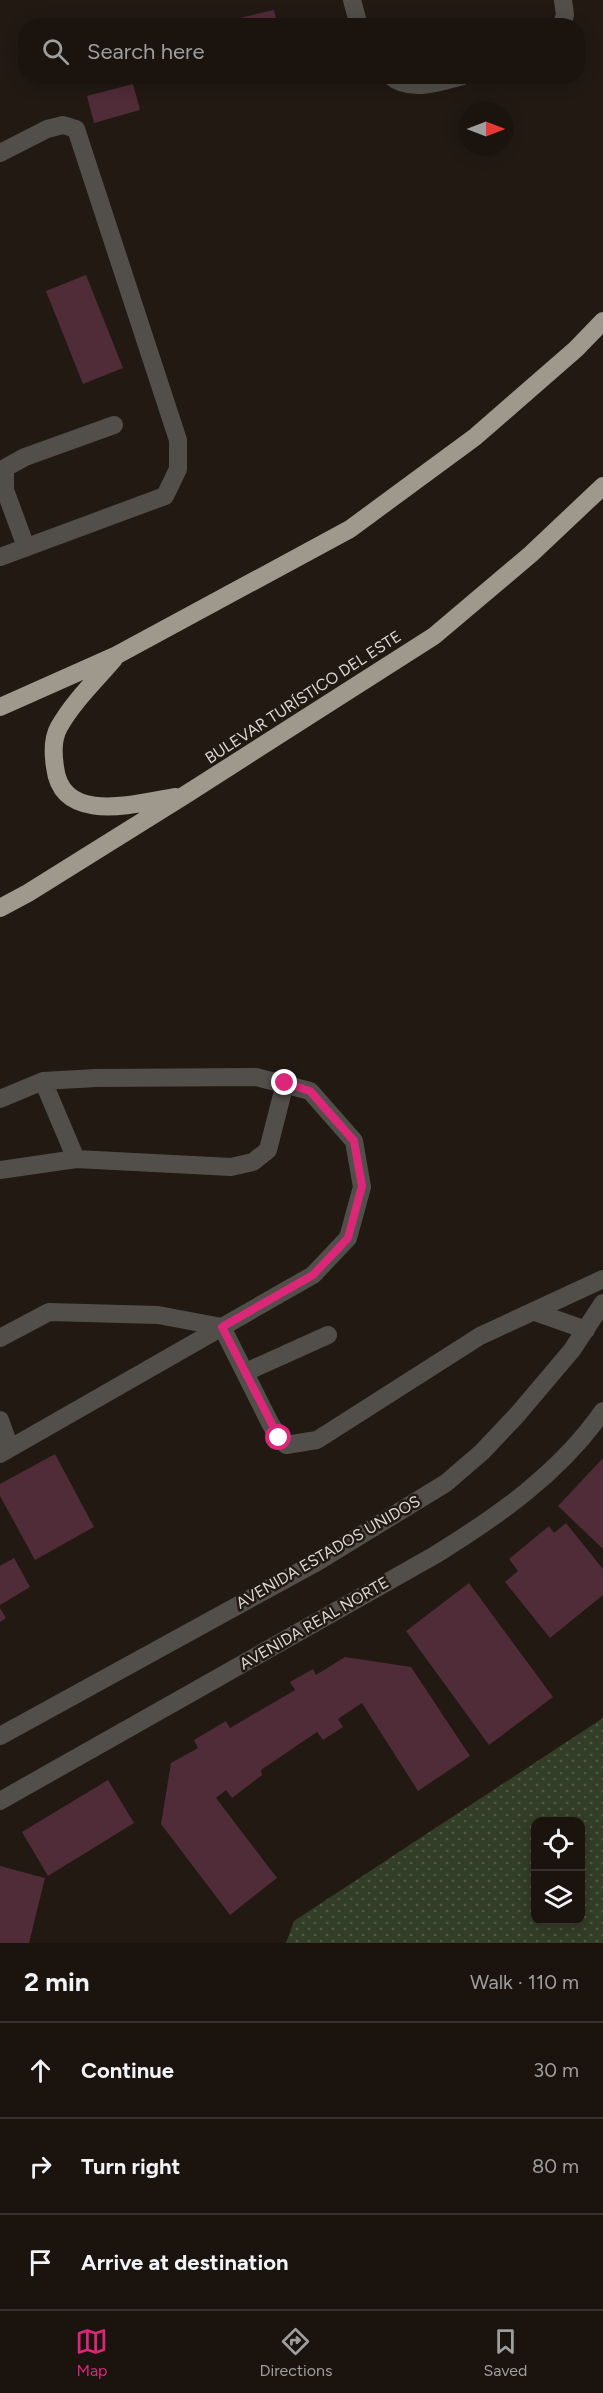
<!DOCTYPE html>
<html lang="en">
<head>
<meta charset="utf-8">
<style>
  body { margin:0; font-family:Figtree,sans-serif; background:#231c17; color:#f1f3f6 }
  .controls { position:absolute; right:18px; bottom:18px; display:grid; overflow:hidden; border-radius:12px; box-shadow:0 3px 15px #0003 }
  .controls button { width:54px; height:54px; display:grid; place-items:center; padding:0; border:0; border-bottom:2px solid #38322e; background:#1a130e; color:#f1f3f6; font:30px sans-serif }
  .compass { position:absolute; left:459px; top:102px; width:54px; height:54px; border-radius:50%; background:#1a130e; box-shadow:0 3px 15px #0003; rotate:90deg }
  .stop { position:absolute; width:18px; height:18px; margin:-14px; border:4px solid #db2777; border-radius:50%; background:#fff }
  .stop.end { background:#db2777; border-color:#fff; box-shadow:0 2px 6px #0008 }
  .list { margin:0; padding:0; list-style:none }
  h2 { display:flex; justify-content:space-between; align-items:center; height:78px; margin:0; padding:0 24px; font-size:26px }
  h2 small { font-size:20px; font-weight:400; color:#9f9e9e }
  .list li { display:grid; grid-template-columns:39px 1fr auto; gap:18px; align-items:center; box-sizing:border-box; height:96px; padding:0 24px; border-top:2px solid #38322e }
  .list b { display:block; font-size:22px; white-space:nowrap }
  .list em { font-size:20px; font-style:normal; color:#9f9e9e }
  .icon { flex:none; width:33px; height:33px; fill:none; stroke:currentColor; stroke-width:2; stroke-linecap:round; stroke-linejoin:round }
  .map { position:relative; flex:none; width:603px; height:1943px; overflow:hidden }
  .search { position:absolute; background:#1a130e; box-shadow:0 3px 15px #0003; left:18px; right:18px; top:18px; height:66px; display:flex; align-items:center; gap:15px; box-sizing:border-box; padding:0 21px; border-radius:24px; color:#9f9e9e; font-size:22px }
  .sheet { height:366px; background:#1a130e }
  nav { display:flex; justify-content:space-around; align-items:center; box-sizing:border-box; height:84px; border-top:2px solid #38322e; background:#1a130e; font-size:16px; color:#9f9e9e }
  nav a { display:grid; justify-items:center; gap:3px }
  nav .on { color:#db2777 }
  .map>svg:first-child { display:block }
  .grass { fill:url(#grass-dots); fill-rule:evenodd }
  .building { fill:#502b38 }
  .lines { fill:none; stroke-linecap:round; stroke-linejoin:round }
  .minor { stroke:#524f4b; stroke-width:18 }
  .highway { stroke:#9f988d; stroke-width:18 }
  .route { stroke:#db2777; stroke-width:8 }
  .labels { text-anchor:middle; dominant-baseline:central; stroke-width:5; stroke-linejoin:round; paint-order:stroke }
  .street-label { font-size:16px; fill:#ddd7d3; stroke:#221913 }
</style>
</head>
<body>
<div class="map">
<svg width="603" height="1943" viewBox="0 0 603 1943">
  <defs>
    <pattern id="grass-dots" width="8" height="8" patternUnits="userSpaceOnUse" patternTransform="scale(1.5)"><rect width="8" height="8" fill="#323e27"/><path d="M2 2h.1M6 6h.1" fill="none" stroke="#4f5945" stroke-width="1.8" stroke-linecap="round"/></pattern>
  </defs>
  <rect width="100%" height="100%" fill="#221913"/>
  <path class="grass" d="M 603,1718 L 603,1943 L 286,1943 L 294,1921 ZM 536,1822 L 580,1822 L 580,1920 L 536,1920 Z"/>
  <path class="building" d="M 274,10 L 278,26 L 210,26 L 209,25 Z
    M 173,76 L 197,76 L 197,77 L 174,83 Z
    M 133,84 L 140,110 L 94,123 L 87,96 Z
    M 86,275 L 123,368 L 83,384 L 46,291 Z
    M 55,1454 L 94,1527 L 35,1560 L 0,1496 L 0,1484 Z
    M 603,1458 L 603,1549 L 558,1506 Z
    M 566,1523 L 603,1569 L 603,1595 L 550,1638 L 505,1582 L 518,1571 L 509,1559 L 549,1526 L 554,1533 Z
    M 14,1558 L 30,1587 L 0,1605 L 0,1566 Z
    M 469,1583 L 553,1697 L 489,1745 L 406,1631 Z
    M 0,1608 L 6,1618 L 0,1622 Z
    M 345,1657 L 411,1667 L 470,1756 L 418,1791 L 362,1703 L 338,1719 L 343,1727 L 323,1740 L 317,1732 L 261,1770 L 262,1775 L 232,1798 L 226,1790 L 216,1798 L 277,1878 L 230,1915 L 161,1824 L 171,1763 L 198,1748 L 194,1740 L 226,1721 L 230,1728 L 295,1690 L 290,1682 L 313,1669 L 316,1675 Z
    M 108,1780 L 134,1823 L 48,1876 L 22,1832 Z
    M 0,1866 L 45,1878 L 29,1943 L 0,1943 Z"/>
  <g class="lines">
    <path class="minor" d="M 352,0 L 359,26
      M 561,26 L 565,15 L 563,0
      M 390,76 C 410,93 440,82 463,76
      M 0,153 L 47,129 L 63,125 L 76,129 L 178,440 L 178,469 L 165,496 L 0,557
      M 26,547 L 5,490 L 5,468 L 25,457 L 114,425
      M 43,1081 L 76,1159
      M 0,1099 L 43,1081 L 96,1078 L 256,1077 L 310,1091 L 354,1141 L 362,1187 L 348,1238 L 313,1275 L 0,1454
      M 0,1170 L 76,1159 L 231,1167 L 253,1162 L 268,1150 L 285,1083
      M 535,1312 L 586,1330
      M 0,1338 L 49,1312 L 158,1315 L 222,1327 L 270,1423 L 279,1438 L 286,1445 L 317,1440 L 480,1336 L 603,1279
      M 246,1372 L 328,1335
      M 0,1420 L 10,1448
      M 0,1736 L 317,1562 L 446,1483 L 482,1452 L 517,1415 L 572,1350 L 603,1303
      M 0,1801 L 435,1555 C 498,1516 560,1473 603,1411"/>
    <path class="highway" d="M 114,659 C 96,680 73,702 59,727 C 52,739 53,754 55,767 C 62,826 137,803 176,797
      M 0,707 L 117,655 L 350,529 L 475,437 L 576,349 L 603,321
      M 0,908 L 28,893 L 185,795 L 434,636 L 531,554 L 603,486"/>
  </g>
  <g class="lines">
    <path class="route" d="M 279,1438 L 222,1327 L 313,1275 L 348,1238 L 362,1186 L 354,1141 L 310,1091 L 285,1083"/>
  </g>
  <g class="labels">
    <g class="street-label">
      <text transform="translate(303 697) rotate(-33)">BULEVAR TURÍSTICO DEL ESTE</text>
      <text transform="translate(328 1552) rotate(-30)">AVENIDA ESTADOS UNIDOS</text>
      <text transform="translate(314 1623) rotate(-30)">AVENIDA REAL NORTE</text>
    </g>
  </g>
</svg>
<div class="controls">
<button><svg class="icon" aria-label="locate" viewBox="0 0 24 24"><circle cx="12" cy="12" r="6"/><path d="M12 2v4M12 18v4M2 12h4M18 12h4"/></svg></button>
<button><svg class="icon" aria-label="layers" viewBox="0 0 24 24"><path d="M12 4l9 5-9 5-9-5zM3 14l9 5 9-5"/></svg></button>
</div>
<svg class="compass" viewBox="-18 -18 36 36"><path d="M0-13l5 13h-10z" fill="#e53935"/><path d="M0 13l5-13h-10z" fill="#9f9e9e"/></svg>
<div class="stop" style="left:279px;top:1438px"></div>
<div class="stop end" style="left:285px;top:1083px"></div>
<div class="search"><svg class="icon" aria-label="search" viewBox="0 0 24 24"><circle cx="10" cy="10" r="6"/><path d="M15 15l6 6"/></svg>Search here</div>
</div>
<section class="sheet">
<h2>2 min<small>Walk · 110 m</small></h2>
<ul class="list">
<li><svg class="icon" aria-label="ahead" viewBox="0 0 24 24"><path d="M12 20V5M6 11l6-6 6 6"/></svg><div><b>Continue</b></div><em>30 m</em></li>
<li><svg class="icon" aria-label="right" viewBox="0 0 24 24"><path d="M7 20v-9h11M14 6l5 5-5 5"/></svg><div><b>Turn right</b></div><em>80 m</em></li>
<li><svg class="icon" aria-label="arrive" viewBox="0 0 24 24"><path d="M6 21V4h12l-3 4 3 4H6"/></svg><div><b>Arrive at destination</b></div></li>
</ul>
</section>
<nav>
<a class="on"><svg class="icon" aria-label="map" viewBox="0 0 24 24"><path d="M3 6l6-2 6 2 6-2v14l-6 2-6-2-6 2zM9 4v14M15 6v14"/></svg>Map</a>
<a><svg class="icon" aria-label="directions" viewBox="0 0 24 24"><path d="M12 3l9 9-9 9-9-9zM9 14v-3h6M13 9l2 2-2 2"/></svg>Directions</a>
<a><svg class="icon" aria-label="saved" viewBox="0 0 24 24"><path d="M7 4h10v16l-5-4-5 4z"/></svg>Saved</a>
</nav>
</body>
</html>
